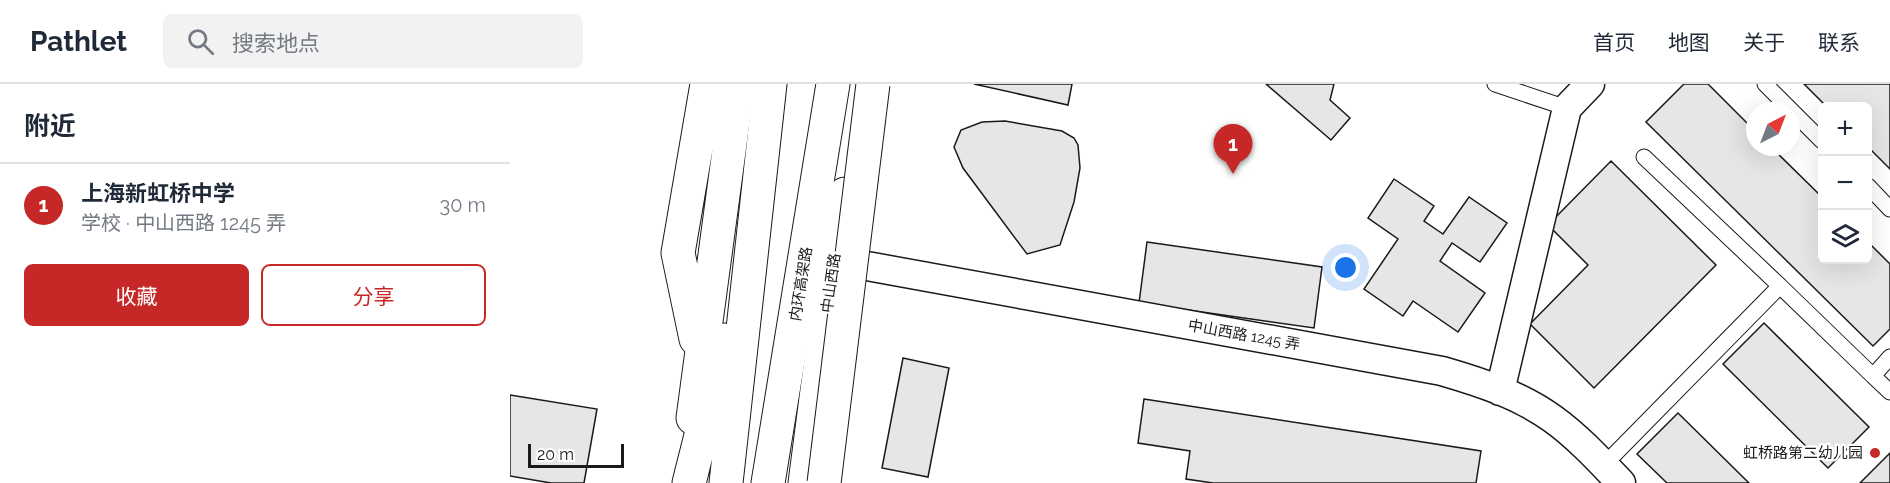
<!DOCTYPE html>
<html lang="zh">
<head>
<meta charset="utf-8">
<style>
  body { margin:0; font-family:Raleway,"Noto Sans SC",sans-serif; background:#f2f2f3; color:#1f2937 }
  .controls { position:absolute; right:18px; top:18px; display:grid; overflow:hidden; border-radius:9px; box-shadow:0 6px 24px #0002 }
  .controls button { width:54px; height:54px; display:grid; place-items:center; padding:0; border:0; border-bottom:2px solid #e0e1e3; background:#fff; color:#1f2937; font:30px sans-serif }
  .compass { position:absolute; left:1236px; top:18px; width:54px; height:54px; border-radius:50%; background:#fff; box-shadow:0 6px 24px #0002; rotate:42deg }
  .scale { position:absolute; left:18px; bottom:15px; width:96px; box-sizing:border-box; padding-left:6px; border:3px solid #1a1a1a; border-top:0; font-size:16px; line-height:21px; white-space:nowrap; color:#1a1a1a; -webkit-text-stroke:4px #fff; paint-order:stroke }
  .you { position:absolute; left:836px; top:184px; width:21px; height:21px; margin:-15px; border:4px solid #fff; border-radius:50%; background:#1a73e8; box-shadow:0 0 0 9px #1a73e833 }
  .badge { display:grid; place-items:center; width:39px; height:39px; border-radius:50%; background:#c62828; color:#fff; font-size:20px; font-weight:700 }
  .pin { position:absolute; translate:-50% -50px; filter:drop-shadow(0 2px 3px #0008) }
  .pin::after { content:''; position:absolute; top:32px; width:21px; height:18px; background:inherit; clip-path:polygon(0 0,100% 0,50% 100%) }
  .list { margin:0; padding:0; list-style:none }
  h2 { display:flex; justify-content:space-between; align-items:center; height:78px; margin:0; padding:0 24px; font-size:26px }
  h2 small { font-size:20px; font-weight:400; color:#747a83 }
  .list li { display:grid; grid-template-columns:39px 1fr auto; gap:18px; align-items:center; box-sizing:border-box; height:84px; padding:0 24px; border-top:2px solid #e0e1e3 }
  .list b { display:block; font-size:22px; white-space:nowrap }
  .list p { margin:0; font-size:20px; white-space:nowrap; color:#747a83 }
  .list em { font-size:20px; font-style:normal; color:#747a83 }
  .actions { display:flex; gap:12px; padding:18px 24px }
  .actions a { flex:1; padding:14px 0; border:2px solid #c62828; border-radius:9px; text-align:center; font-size:21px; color:#c62828 }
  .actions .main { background:#c62828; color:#fff }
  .icon { flex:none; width:33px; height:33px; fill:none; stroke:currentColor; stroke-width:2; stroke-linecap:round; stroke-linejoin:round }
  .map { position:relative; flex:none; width:1380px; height:399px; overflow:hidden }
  header { display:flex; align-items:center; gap:36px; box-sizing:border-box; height:84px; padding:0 30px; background:#fff; border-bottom:2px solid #e0e1e3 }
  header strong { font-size:28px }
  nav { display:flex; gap:33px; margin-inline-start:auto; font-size:21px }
  .search { width:420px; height:54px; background:#f2f2f3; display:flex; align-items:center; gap:15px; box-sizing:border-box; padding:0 21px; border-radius:9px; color:#747a83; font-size:22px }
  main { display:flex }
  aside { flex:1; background:#fff }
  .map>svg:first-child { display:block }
  .building { fill:#e6e6e6; stroke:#1a1a1a; stroke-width:1.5 }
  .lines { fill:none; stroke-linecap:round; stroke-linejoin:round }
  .service-casing { stroke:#1a1a1a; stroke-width:17 }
  .minor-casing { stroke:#1a1a1a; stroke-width:31 }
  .primary-casing { stroke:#1a1a1a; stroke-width:35 }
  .trunk-casing { stroke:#1a1a1a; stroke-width:35 }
  .service { stroke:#fff; stroke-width:15 }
  .minor { stroke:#fff; stroke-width:28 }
  .primary { stroke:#fff; stroke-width:33 }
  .trunk { stroke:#fff; stroke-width:33 }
  .trunk-bridge-casing { stroke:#1a1a1a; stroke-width:35; stroke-linecap:butt }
  .trunk-bridge { stroke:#fff; stroke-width:33 }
  .poi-dot { fill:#c62828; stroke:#fff; stroke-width:2 }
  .labels { text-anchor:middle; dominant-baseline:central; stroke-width:4.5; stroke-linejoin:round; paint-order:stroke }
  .street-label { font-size:15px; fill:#1a1a1a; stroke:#fff }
  .poi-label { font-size:15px; fill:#1a1a1a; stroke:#fff; text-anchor:end }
</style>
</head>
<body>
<header>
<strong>Pathlet</strong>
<div class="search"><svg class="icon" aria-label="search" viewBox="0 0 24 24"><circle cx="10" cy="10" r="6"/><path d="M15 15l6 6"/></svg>搜索地点</div>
<nav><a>首页</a><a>地图</a><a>关于</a><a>联系</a></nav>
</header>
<main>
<aside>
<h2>附近<small></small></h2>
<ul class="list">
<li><span class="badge">1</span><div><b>上海新虹桥中学</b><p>学校 · 中山西路 1245 弄</p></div><em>30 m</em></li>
</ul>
<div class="actions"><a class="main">收藏</a><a>分享</a></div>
</aside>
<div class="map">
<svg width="1380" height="399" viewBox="0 0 1380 399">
  <rect width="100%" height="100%" fill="#fff"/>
  <path class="building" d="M 464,0 L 562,0 L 558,21 Z
    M 756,0 L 824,0 L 820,16 L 840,34 L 821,56 Z
    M 1174,0 L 1198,0 L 1245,47 L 1245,63 L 1261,63 L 1312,113 L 1312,176 L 1358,176 L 1358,158 L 1380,180 L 1380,245 L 1363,262 L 1136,38 Z
    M 1294,0 L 1380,0 L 1380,85 L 1358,63 L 1358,22 L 1316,22 Z
    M 495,37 L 552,47 L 564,54 L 568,61 L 570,84 L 564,118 L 550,161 L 517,170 L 453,84 L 444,63 L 451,46 L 472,38 Z
    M 1101,77 L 1206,181 L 1084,304 L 1020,240 L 1078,181 L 1038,141 Z
    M 884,95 L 924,122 L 914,137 L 933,150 L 959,113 L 997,139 L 970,178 L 942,159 L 930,177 L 975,209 L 948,248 L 903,217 L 893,232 L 854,205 L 888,155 L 858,134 Z
    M 637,158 L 812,183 L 804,244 L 629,219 Z
    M 1254,239 L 1359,343 L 1318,384 L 1213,280 Z
    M 393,274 L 439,284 L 418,393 L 372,384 Z
    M 0,311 L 87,325 L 74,399 L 41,399 L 0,392 Z
    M 634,315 L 971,367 L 966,399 L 703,399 L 676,395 L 680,367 L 628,359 Z
    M 1168,329 L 1239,399 L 1157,399 L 1127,370 Z
    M 1380,369 L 1380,399 L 1350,399 Z"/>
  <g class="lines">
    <g class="service-casing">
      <path id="service" d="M 985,0 L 1057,24
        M 1255,0 L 1312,57
        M 1134,73 L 1270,202
        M 1358,102 L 1380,125
        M 1363,292 L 1380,308
        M 1094,381 L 1270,202 L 1363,292 L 1380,273"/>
    </g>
    <g class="minor-casing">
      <path id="minor" d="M 324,176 L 932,287 C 970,298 1010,311 1043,335 C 1068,353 1090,377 1111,399
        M 990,307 L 1057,24 L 1080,0"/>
    </g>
    <g class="primary-casing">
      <path id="primary" d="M 186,255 L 168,169 L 197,0
        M 183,334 L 228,0
        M 295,399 L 324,176 L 335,110"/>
    </g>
    <g class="trunk-casing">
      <path id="trunk" d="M 179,399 L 215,256
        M 216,399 L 260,0
        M 258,399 L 323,0"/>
    </g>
    <use href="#service" class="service"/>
    <use href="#minor" class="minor"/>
    <use href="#primary" class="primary"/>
    <use href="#trunk" class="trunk"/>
    <g class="trunk-bridge-casing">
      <path id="trunk-bridge" d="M 314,399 L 363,0"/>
    </g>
    <use href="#trunk-bridge" class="trunk-bridge"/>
  </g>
  <circle class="poi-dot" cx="1365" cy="369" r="6"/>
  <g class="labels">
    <g class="street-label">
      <text transform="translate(321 199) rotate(-82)">中山西路</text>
      <text transform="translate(291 200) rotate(-81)">内环高架路</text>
      <text transform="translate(734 251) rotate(10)">中山西路 1245 弄</text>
    </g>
    <g class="poi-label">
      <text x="1353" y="369">虹桥路第二幼儿园</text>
    </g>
  </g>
</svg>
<div class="controls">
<button>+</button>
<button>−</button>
<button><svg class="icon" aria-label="layers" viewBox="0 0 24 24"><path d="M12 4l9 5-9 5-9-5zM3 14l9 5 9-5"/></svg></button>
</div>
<svg class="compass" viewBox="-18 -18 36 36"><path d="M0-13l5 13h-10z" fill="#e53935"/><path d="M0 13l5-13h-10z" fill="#747a83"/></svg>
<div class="scale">20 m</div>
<div class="you"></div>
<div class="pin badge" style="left:723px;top:90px">1</div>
</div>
</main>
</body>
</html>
